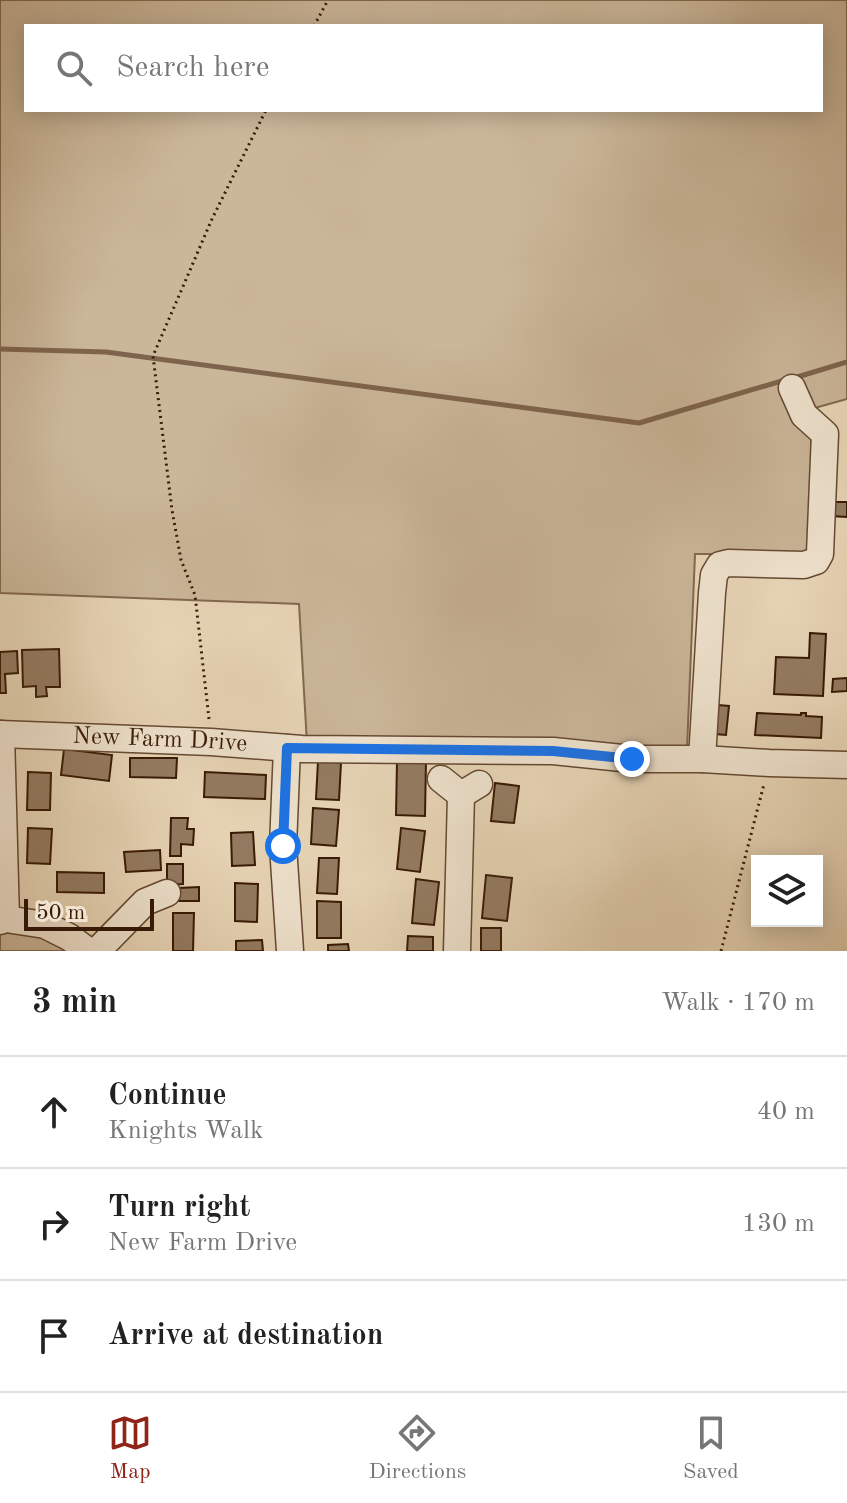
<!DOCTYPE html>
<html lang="en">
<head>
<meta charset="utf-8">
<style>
  body { margin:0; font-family:"Old Standard TT",serif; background:#f6f6f6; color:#222 }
  .controls { position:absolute; right:24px; bottom:24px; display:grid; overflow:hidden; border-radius:0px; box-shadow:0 4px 20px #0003 }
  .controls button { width:72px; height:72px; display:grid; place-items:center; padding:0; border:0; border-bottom:2px solid #e0e0e0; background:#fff; color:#222; font:40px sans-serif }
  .scale { position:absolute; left:24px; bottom:20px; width:130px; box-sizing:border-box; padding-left:8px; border:4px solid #391a06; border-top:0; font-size:22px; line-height:28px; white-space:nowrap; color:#391a06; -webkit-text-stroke:6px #f0e4d0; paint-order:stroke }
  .stop { position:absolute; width:24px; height:24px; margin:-18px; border:6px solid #1a73e8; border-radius:50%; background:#fff }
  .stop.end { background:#1a73e8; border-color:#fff; box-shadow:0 2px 8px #0008 }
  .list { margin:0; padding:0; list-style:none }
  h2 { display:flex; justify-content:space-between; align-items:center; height:104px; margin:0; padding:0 32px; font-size:34px }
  h2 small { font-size:26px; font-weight:400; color:#767676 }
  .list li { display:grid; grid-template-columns:52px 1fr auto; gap:24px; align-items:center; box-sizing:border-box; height:112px; padding:0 32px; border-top:2px solid #e0e0e0 }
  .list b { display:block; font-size:30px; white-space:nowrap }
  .list p { margin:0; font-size:26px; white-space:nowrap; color:#767676 }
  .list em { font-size:26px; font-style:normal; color:#767676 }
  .icon { flex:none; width:44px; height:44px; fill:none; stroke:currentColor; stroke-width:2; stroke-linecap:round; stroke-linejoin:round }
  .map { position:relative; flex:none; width:847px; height:951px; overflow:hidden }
  .search { position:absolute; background:#fff; box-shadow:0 4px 20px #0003; left:24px; right:24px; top:24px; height:88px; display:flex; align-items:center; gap:20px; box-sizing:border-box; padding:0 28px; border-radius:0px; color:#767676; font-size:30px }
  .sheet { height:440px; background:#fff }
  nav { display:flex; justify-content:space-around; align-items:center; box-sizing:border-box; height:112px; border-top:2px solid #e0e0e0; background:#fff; font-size:22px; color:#767676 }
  nav a { display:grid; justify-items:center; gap:4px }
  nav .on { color:#8f2418 }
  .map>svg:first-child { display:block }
  .green { fill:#cab699; stroke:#826850; stroke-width:2; fill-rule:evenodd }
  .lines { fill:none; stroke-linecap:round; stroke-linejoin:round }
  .stream { stroke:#7e644c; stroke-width:5 }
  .building { fill:#947c62; stroke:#391a06; stroke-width:2 }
  .minor-casing { stroke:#654932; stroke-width:29 }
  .path { stroke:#391a06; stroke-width:3; stroke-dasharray:2 4; stroke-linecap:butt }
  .minor { stroke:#f0e4d0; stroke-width:26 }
  .route { stroke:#1a73e8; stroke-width:10 }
  .labels { text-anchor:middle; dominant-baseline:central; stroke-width:6; stroke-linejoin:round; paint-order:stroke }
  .street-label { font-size:24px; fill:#391a06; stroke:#f0e4d0 }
</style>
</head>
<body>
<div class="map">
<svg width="847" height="951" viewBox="0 0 847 951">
  <rect width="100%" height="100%" fill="#e8d6b7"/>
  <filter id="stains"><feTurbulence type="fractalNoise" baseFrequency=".0025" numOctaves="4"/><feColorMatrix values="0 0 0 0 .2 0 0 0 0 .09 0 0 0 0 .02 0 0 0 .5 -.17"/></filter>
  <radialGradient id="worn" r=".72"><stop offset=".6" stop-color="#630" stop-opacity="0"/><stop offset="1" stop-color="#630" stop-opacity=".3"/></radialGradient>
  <path class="green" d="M 0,0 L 847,0 L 847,399 L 811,409 L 811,554 L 695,554 L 687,749 L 307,744 L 299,604 L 0,593 ZM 26,26 L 821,26 L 821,110 L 26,110 Z
    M 6,930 L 43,935 L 74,951 L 0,951 L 0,932 Z"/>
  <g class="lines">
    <path class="stream" d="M 0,349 L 106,352 L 639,423 L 785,380
      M 794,378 L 847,362"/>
  </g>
  <path class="building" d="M 831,502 L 847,502 L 847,517 L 831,516 Z
    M 810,633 L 826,634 L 823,696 L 774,694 L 776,657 L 809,658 Z
    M 59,649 L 60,687 L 46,687 L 47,696 L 36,697 L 36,686 L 23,687 L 22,650 Z
    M 17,651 L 18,673 L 5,674 L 6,693 L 0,693 L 0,652 Z
    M 847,678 L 847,691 L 832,692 L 833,679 Z
    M 718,705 L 729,706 L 726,735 L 715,734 Z
    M 757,713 L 801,715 L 801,713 L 806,713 L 806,716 L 822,717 L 821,738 L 755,735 Z
    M 64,749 L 112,755 L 109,781 L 61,775 Z
    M 130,758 L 177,758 L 176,778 L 130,777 Z
    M 318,761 L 341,763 L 339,800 L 316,799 Z
    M 397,761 L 426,761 L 425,816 L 396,815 Z
    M 28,772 L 51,773 L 50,810 L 27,810 Z
    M 205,772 L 266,775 L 265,799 L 204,797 Z
    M 495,783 L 519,786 L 514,823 L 491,821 Z
    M 313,808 L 339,810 L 336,846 L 311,844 Z
    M 171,818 L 188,818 L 187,829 L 194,829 L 193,845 L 181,844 L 181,856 L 170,856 Z
    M 28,828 L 52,829 L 50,864 L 27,863 Z
    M 401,828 L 425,831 L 420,872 L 397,869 Z
    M 253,832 L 255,865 L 232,866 L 231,833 Z
    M 160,850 L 161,870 L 126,872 L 124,852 Z
    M 319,858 L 339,858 L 337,894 L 317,893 Z
    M 167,864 L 183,864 L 183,884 L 167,885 Z
    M 57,872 L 104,873 L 104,893 L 57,892 Z
    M 486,875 L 512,878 L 507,921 L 482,918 Z
    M 416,879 L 439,882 L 434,925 L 412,923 Z
    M 235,883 L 258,884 L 257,922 L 235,921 Z
    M 199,887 L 199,901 L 179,901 L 179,888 Z
    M 317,901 L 341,902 L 341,938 L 317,938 Z
    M 173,913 L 194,913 L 193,951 L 173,951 Z
    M 481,928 L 501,928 L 501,951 L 481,951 Z
    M 408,936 L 433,937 L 433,951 L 407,951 Z
    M 262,940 L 263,951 L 236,951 L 236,941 Z
    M 348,944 L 349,951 L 328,951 L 328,945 Z"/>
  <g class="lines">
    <g class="minor-casing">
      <g id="minor">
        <path id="s1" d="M 0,734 L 211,742 L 302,749 L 553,751 L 632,759 L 702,759 L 769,763 L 847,765"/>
        <path d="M 1,734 L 6,919"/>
        <path d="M 287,748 L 283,846 L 290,951"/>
        <path d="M 702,759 L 712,593 L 714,575 L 720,565 L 728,563 L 804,565 L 816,561 L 820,554 L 825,434 L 804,415 L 792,388"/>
        <path d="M 441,779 L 461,795 L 479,784"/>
        <path d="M 0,921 L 6,919 L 45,925 L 69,937 L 88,951"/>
        <path d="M 97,951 L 145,902 L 167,893"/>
        <path d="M 457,951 L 461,795"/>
      </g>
    </g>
    <path class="path" d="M 314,26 L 328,0
      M 209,719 L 195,595 L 181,560 L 172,510 L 153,356 L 212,219 L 266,110
      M 721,951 L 764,784"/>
    <use href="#minor" class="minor"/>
  </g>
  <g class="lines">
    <path class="route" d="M 283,846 L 287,748 L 553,751 L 632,759"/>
  </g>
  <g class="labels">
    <g class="street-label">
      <text stroke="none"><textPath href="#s1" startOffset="160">New Farm Drive</textPath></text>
    </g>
  </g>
  <rect width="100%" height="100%" filter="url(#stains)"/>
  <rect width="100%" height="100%" fill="url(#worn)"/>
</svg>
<div class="controls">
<button><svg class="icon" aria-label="layers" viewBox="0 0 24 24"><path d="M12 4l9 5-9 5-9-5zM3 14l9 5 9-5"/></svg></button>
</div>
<div class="scale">50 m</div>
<div class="stop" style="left:283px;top:846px"></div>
<div class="stop end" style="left:632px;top:759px"></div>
<div class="search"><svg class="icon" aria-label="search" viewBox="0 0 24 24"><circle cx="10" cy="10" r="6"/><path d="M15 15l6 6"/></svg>Search here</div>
</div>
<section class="sheet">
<h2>3 min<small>Walk · 170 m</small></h2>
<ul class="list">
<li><svg class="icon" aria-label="ahead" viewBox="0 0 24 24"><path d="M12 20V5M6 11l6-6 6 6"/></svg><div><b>Continue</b><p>Knights Walk</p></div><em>40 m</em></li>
<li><svg class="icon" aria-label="right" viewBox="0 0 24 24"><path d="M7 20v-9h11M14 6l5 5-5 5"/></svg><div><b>Turn right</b><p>New Farm Drive</p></div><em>130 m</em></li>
<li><svg class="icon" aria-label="arrive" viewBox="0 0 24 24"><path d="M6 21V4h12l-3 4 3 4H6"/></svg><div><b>Arrive at destination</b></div></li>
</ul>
</section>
<nav>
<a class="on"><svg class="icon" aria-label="map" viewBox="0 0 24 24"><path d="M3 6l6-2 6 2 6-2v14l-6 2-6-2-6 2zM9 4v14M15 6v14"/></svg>Map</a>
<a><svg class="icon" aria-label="directions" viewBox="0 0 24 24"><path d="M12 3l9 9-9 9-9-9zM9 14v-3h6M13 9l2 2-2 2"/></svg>Directions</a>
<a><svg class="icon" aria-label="saved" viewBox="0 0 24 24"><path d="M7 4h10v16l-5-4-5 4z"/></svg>Saved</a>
</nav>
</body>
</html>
